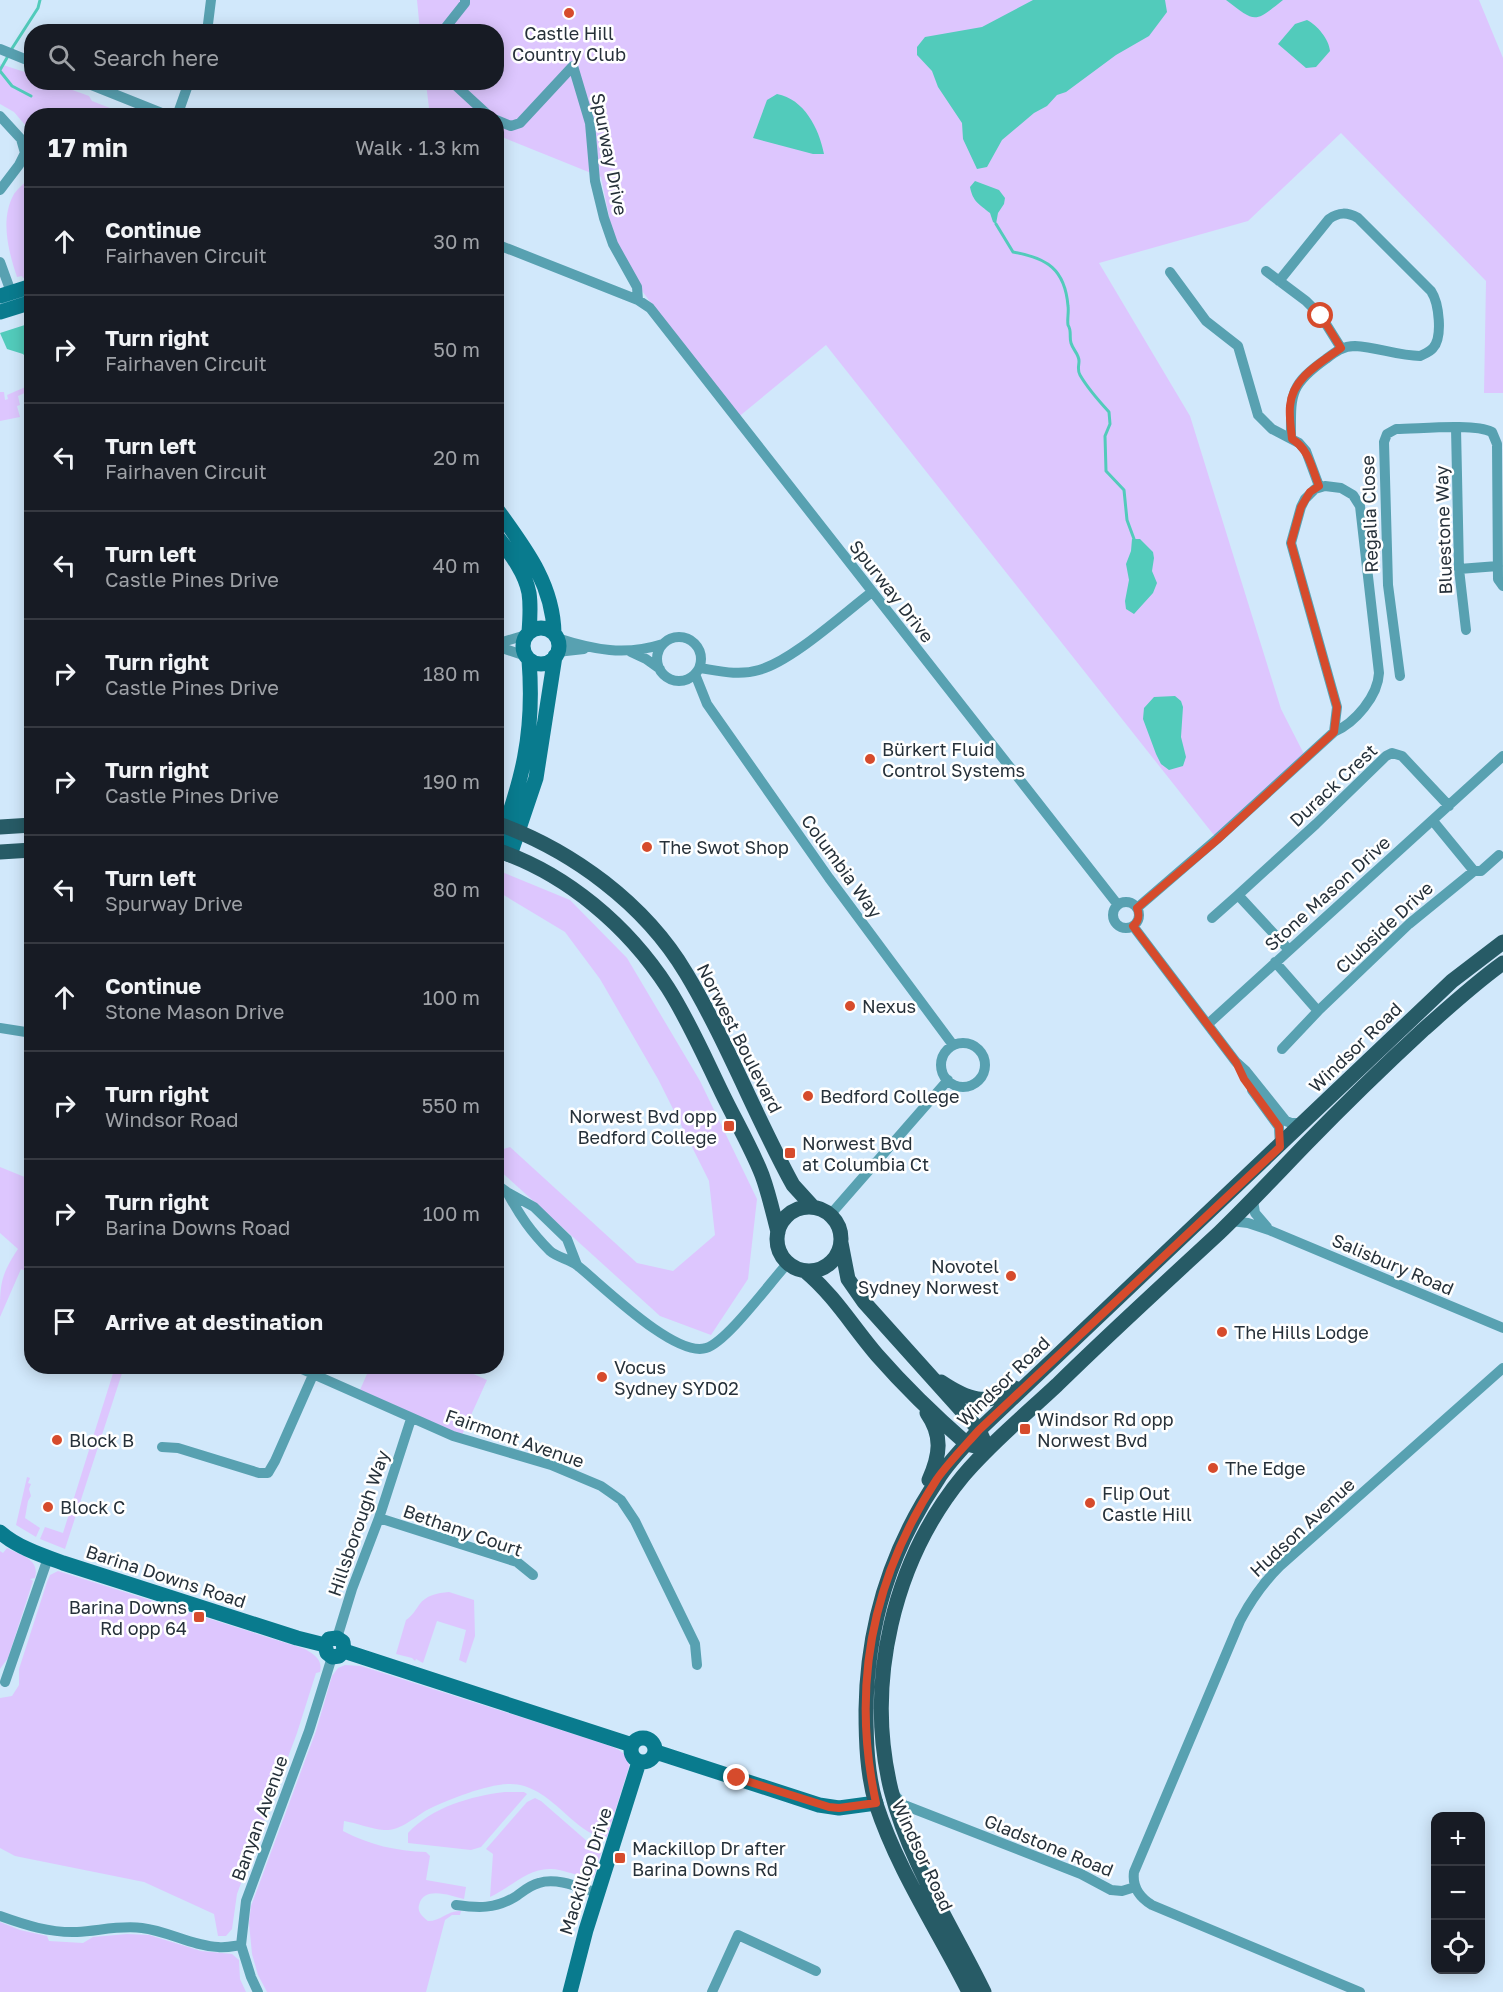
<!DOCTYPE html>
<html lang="en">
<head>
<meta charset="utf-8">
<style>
  body { margin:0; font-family:"Golos Text",sans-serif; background:#20242c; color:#f1f3f6 }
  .controls { position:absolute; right:18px; bottom:18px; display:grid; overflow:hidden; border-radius:12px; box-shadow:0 3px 15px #0003 }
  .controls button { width:54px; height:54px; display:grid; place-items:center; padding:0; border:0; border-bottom:2px solid #363941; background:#171b24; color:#f1f3f6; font:30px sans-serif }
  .stop { position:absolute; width:18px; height:18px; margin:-14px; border:4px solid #d64b2c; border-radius:50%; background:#fff }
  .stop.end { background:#d64b2c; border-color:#fff; box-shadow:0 2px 6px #0008 }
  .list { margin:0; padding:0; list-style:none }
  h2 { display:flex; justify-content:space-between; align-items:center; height:78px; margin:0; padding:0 24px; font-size:26px }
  h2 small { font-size:20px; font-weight:400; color:#9ea1a6 }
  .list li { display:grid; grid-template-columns:39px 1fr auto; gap:18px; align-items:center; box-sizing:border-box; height:108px; padding:0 24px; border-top:2px solid #363941 }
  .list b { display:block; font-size:22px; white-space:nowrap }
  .list p { margin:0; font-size:20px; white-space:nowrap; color:#9ea1a6 }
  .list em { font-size:20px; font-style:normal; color:#9ea1a6 }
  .icon { flex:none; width:33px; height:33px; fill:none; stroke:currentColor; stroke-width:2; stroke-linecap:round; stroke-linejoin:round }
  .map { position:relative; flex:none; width:1503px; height:1992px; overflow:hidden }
  .search { position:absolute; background:#171b24; box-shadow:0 3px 15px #0003; left:24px; top:24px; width:480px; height:66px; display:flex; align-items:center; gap:15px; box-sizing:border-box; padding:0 21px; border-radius:24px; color:#9ea1a6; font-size:22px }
  .panel { position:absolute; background:#171b24; box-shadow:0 3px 15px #0003; left:24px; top:108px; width:480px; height:1266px; border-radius:24px }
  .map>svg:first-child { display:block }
  .green { fill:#ddc6fe }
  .water { fill:#52cbbb }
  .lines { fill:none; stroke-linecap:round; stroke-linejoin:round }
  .stream { stroke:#52cbbb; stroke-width:3 }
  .street { stroke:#58a1b1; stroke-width:10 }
  .secondary { stroke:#097b8e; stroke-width:15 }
  .primary { stroke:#275b66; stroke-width:15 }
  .route { stroke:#d64b2c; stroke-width:8 }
  .poi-dot { fill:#d64b2c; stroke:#fff; stroke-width:2 }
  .labels { text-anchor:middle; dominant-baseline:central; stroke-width:5; stroke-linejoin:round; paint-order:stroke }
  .poi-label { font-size:18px; fill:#26313a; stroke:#fff; text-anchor:start }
  .street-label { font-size:18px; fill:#26313a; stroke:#fff }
</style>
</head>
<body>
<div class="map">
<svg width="1503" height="1992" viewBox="0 0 1503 1992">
  <rect width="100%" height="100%" fill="#d1e8fb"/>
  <path class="green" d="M 417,0 L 1479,0 L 1503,58 L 1503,393 L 1484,393 L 1486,281 L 1341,133 L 1248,221 L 1099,263 L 1190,416 L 1281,709 L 1306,758 L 1217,839 L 826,345 L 736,419 L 637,284 L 614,241 L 601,177 L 497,135 L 496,116 L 448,115 L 429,108 L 426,83 L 496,82 L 496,32 L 420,31 Z
    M 0,64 L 31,74 L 32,82 L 53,83 L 89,96 L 92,101 L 115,110 L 113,115 L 32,116 L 31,132 L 14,112 L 0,104 Z
    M 31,177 L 31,274 L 27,275 L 27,277 L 23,278 L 22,276 L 17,277 C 8,250 0,219 14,194 C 19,187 26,182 31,177 Z
    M 30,385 L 31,403 L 29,403 L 27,392 L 18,396 L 20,405 L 17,406 L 20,417 L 0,421 L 0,392 L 4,392 L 5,400 L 8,399 L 7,395 Z
    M 497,870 L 570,900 L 627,958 L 700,1081 L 757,1199 L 748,1279 L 711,1335 L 660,1316 L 497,1168 L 497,1151 L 510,1147 L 637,1263 L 673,1271 L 715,1235 L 709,1181 L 658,1079 L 600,979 L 565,932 L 497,891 Z
    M 0,1167 L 32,1180 L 31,1273 L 21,1269 L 0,1317 C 0,1285 0,1276 18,1249 L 0,1233 Z
    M 115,1367 L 124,1367 L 65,1549 L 40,1539 L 45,1527 L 63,1533 Z
    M 370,1367 L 458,1367 L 487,1380 L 462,1435 L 360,1390 Z
    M 27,1477 L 30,1478 L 28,1483 L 31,1484 L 29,1489 L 31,1496 L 28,1501 L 25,1518 L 40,1528 L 36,1537 L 16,1525 Z
    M 7,1548 C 21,1556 40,1558 35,1578 L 30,1579 L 33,1581 L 8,1658 L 0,1669 L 0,1551 L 3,1553 Z
    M 58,1571 L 305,1649 C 315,1655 323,1660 320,1672 L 316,1673 L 297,1733 L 237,1894 L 232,1929 L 226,1936 L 218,1936 L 214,1914 L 144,1882 L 15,1856 L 0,1848 L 0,1698 L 12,1696 L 19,1685 L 19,1669 L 47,1582 L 50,1575 Z
    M 449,1592 L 474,1600 L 475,1636 L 466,1663 L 459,1660 L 466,1630 L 437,1621 L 423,1663 L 416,1659 L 415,1661 L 412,1658 L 396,1654 L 406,1620 C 412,1616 415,1611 419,1605 C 426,1595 437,1593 449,1592 Z
    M 345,1665 L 361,1666 L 595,1741 C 609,1746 629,1749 629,1767 L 607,1837 C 575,1838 551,1782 508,1784 C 485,1785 450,1799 429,1809 C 415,1816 402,1831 384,1830 C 371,1829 357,1823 344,1821 L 343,1831 C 370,1845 396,1851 426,1852 L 430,1856 L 426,1880 L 466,1887 L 464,1899 C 451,1896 424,1885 419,1905 C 417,1912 423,1917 428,1921 C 441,1921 448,1910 461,1911 L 460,1915 L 452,1915 L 445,1920 L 426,1992 L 267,1992 L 258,1975 L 252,1954 L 249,1923 L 251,1906 L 316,1731 L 332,1676 L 338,1668 Z
    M 505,1792 L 524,1792 L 527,1794 L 481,1847 L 471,1850 L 408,1843 L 408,1833 C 432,1807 471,1796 505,1792 Z
    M 535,1798 L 541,1801 L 588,1842 L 603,1847 L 594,1876 L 592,1879 L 583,1881 L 584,1876 C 573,1875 562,1869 551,1869 C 528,1868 510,1888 490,1897 L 493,1854 L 486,1849 L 527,1802 Z
    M 0,1922 L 20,1930 L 47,1936 L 49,1941 L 83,1943 L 93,1937 L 127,1934 L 149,1935 L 201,1951 L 232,1954 L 239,1960 L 240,1979 L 246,1992 L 0,1992 Z"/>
  <path class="water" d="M 1033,0 L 1165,0 L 1167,12 L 1149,36 L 1116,55 L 1066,92 L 1057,95 L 1047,106 L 1034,113 L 1002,140 L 987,167 L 977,169 L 963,139 L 962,123 L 938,87 L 932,71 L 917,55 L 917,47 L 925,37 L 982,27 Z
    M 1226,0 L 1283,0 C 1254,23 1256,23 1226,0 Z
    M 1307,20 C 1317,25 1329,39 1330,51 L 1316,67 L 1306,68 L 1278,44 L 1295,24 Z
    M 777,94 C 804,99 819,128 824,154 L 813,154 L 753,138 L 767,100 Z
    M 975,181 L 999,190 L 1005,198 L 1004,204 L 998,213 L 996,224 L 993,222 L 990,213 C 979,204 973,202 970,187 Z
    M 31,323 L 32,323 L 31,363 L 23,354 L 7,349 L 0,333 Z
    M 1132,539 L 1140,539 L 1153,552 L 1154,558 L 1152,571 L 1157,583 L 1153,593 L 1134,614 L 1126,609 L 1125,601 L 1129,580 L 1126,564 L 1131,551 Z
    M 1175,696 L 1181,701 L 1183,707 L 1181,737 L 1186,757 L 1183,766 L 1169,770 L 1161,764 L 1156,754 L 1143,719 L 1144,708 L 1154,697 Z"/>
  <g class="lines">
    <path class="stream" d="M 11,50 L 38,8 L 40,0
      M 0,70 L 8,56
      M 0,71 L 12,86 L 31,96
      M 996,224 L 1013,252 C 1047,258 1065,269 1068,306 C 1069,312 1067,319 1068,325 C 1072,331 1069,337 1071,343 C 1073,350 1079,354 1079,361 C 1079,366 1077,370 1080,375 C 1088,389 1098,400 1109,412 L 1110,424 L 1105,436 L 1106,471 L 1124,490 L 1127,520 L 1134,539"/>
    <path class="street" d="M 207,32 L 211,0
      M 442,32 L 465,3 L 465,0
      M 0,49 L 32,62
      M 84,82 L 169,116
      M 452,82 L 489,116
      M 0,116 L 21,139 L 25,153 L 19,165 L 0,190
      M 177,116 L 189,82
      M 496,120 L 511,126 L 520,123 L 573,66 L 590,123 L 595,181 L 604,218 L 613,244 L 637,287 L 638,300
      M 496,244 L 638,300 L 650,308 L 1118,905
      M 0,262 L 11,292
      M 1266,271 L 1306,301 L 1321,316 L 1341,348
      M 1170,272 L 1206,321 L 1238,346 L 1258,415 L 1272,429 L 1299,443 L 1306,451 L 1319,486
      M 1279,281 L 1329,219 C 1339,212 1347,212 1358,218 L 1431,291 C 1439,303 1443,337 1433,348 C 1430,352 1424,354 1420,356 C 1398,356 1377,347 1355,346 C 1343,346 1335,352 1326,359 C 1288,386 1291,395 1291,439
      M 1456,428 L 1459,569 L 1466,630
      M 1459,569 L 1498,566
      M657 659a22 22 0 1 1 44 0a22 22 0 1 1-44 0Z
      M 557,638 C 594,650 625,656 663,644
      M 496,644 L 526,635
      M 496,646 L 526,656
      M 557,652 L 584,649
      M 631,652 L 646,659 L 660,669
      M 700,668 C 719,671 739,676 759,670 C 792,661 843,614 872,592
      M 695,674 L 707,704 L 829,878 L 953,1045
      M 1400,676 L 1388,585 L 1384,442 L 1387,434 L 1396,429 C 1419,429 1473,423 1492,432 L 1497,444 L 1498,579 L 1503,586
      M 1433,821 L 1474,871 L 1481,871 L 1499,855
      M1113 915a13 13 0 1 1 26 0a13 13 0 1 1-26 0Z
      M 1137,908 L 1217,839 L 1334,732 C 1355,723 1378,696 1379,673 L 1360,506 L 1353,495 L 1341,488 L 1325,486 L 1315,489 L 1305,499 L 1301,507 L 1291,543 L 1337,707 L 1334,732
      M 1212,918 L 1238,895
      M 1133,926 L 1236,1062 L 1246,1071 L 1286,1121 L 1291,1123 L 1305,1123
      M 1289,950 L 1238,895 L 1316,824 L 1386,756 L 1392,753 L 1402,756 L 1449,806
      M 1275,962 L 1318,1011 L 1409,924 L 1474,871
      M 1208,1024 L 1503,756
      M 0,1028 L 32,1033
      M941 1065a22 22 0 1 1 44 0a22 22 0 1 1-44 0Z
      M 1282,1049 L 1318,1011
      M 1252,1090 L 1279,1127 L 1280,1146
      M 496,1184 L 507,1192 L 534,1207 L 567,1239 L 577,1265
      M 507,1192 C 520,1216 531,1232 550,1251 C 558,1258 570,1259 578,1266 C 602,1285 675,1358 706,1348 C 727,1342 771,1281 788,1263
      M 1253,1200 L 1255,1213 L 1267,1227
      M 830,1215 L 948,1080
      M 1231,1221 L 1248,1223 L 1269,1230 L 1503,1328
      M 295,1366 L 453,1436 L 551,1465 L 601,1486 L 621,1500 L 635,1521 L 695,1644 L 697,1665
      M 162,1447 L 178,1448 L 259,1473 L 268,1473 L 275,1461 L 313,1375
      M 379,1518 L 517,1562 L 533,1575
      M 337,1638 L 352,1589 L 379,1518 L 411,1419
      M 5,1682 L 48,1558
      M 894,1794 L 904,1805 L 1081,1874 L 1111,1890 L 1122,1891 L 1135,1887
      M 456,1905 C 478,1908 495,1909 515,1897 C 522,1892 530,1885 539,1883 C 557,1877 581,1888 598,1893
      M 0,1916 C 25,1925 50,1933 77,1932 C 98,1931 120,1925 142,1928 C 168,1931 192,1946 218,1947 C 226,1948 234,1946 241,1945
      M 258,1992 L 251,1977 L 241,1945 L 246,1901 L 309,1731 L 332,1657
      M 712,1992 L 738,1935 L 816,1971
      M 1360,1992 L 1152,1905 C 1139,1897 1132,1887 1134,1872 L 1240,1621 C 1251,1600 1263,1583 1280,1566 L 1503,1368"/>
    <path class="secondary" d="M 0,296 L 32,286
      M 0,312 L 32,302
      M 496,508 C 524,547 553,583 554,633
      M 496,535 C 509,552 525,571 529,593 C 531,606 530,619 529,632
      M523 646a18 18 0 1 1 36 0a18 18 0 1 1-36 0Z
      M 497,850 C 522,781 535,735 529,660
      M 510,855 L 536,778 L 555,656
      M 0,1532 C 17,1547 41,1555 63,1563 L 297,1638 L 325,1645
      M 325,1645 L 329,1639 L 337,1638 L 343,1642 L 344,1651
      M 325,1645 L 327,1653 L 332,1657 L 339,1656 L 344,1651
      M 344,1651 L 632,1745
      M631 1750a12 12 0 1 1 24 0a12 12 0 1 1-24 0Z
      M 656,1752 L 819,1805 L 839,1808 L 876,1803
      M 570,1992 L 586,1930 L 639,1762"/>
    <path class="primary" d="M 496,823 C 572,850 645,904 686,973 C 727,1041 755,1116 793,1185 L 813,1207
      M 0,827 L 32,825
      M 496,850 C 566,873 628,926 668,988 C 689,1021 705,1058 722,1093 C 735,1120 751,1147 762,1175 C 769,1194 773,1213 778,1232
      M 0,852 L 32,850
      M777 1239a32 32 0 1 1 64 0a32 32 0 1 1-64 0Z
      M 841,1243 L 848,1279 L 864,1302 L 979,1430 L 983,1439
      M 805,1271 C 834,1295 853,1327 877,1355 C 905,1387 935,1416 967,1444 L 975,1446
      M 941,1382 C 968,1400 987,1407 1015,1388
      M 927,1413 C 943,1436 940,1455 929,1480
      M 969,1992 C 938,1930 898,1871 876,1804 C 867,1774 866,1741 866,1710 C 867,1625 890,1550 938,1479 C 949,1461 965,1446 979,1430 L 1452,981 L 1503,942
      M 984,1992 C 952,1926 909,1862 891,1790 C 865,1683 893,1561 963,1476 C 990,1444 1026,1414 1057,1385 C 1110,1333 1165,1283 1219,1233 C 1249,1204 1277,1174 1306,1144 C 1344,1105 1383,1067 1423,1030 C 1449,1007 1475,983 1503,963"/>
  </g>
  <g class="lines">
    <path class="route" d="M 737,1778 L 829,1807 L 839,1808 L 876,1803 C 851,1687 872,1578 937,1479 C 949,1462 965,1446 979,1430 L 1280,1147 L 1279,1127 L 1244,1079 L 1236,1062 L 1133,926 C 1139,921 1140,916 1137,908 L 1217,840 L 1334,732 L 1337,707 L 1291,543 L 1301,507 L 1310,492 L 1319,486 C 1312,469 1309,449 1292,439 C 1291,428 1289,417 1290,406 C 1292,378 1320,363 1341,348 L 1321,316"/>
  </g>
  <g class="poi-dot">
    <circle cx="569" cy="13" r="6"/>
    <circle cx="870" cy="759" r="6"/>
    <circle cx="647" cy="847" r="6"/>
    <circle cx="850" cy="1006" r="6"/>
    <circle cx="808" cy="1096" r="6"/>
    <rect x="723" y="1120" width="12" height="12" rx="3"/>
    <rect x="784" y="1147" width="12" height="12" rx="3"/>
    <circle cx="1011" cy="1276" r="6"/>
    <circle cx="1222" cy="1332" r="6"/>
    <circle cx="602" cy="1377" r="6"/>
    <rect x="1019" y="1423" width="12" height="12" rx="3"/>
    <circle cx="57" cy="1440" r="6"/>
    <circle cx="1213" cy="1468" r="6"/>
    <circle cx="1090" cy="1503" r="6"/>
    <circle cx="48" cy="1507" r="6"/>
    <rect x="193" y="1611" width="12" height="12" rx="3"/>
    <rect x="614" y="1852" width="12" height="12" rx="3"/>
  </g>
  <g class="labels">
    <g class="poi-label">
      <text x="569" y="33" text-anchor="middle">Castle Hill<tspan x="569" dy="21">Country Club</tspan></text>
      <text x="882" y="749">Bürkert Fluid<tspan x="882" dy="21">Control Systems</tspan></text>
      <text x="659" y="847">The Swot Shop</text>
      <text x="862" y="1006">Nexus</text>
      <text x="820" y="1096">Bedford College</text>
      <text x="717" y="1116" text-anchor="end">Norwest Bvd opp<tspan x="717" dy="21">Bedford College</tspan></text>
      <text x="802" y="1143">Norwest Bvd<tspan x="802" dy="21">at Columbia Ct</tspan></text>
      <text x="999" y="1266" text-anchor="end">Novotel<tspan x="999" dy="21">Sydney Norwest</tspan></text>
      <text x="1234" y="1332">The Hills Lodge</text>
      <text x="614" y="1367">Vocus<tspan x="614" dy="21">Sydney SYD02</tspan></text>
      <text x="1037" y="1419">Windsor Rd opp<tspan x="1037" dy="21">Norwest Bvd</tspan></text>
      <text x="69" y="1440">Block B</text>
      <text x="1225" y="1468">The Edge</text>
      <text x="1102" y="1493">Flip Out<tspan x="1102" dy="21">Castle Hill</tspan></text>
      <text x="60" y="1507">Block C</text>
      <text x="187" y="1607" text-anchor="end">Barina Downs<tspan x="187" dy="21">Rd opp 64</tspan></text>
      <text x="632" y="1848">Mackillop Dr after<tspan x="632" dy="21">Barina Downs Rd</tspan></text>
    </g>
    <g class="street-label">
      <text transform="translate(610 154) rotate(79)">Spurway Drive</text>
      <text transform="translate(1369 514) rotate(-92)">Regalia Close</text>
      <text transform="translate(1443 530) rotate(-92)">Bluestone Way</text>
      <text transform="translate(892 591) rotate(52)">Spurway Drive</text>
      <text transform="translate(1333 785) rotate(-43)">Durack Crest</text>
      <text transform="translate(842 866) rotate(54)">Columbia Way</text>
      <text transform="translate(1327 893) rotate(-42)">Stone Mason Drive</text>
      <text transform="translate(1384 927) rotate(-43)">Clubside Drive</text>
      <text transform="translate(740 1038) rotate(63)">Norwest Boulevard</text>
      <text transform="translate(1355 1047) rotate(-44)">Windsor Road</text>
      <text transform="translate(1393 1264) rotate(23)">Salisbury Road</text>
      <text transform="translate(1003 1381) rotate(-44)">Windsor Road</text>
      <text transform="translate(515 1438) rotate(19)">Fairmont Avenue</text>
      <text transform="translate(358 1523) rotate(-71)">Hillsborough Way</text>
      <text transform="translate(1302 1527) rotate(-43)">Hudson Avenue</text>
      <text transform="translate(463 1530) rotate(19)">Bethany Court</text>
      <text transform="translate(166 1576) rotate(18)">Barina Downs Road</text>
      <text transform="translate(259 1818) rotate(-70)">Banyan Avenue</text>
      <text transform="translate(1049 1845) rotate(22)">Gladstone Road</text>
      <text transform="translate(923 1855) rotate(65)">Windsor Road</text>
      <text transform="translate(585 1871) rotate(-72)">Mackillop Drive</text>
    </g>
  </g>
</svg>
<div class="controls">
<button>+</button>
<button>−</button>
<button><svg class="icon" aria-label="locate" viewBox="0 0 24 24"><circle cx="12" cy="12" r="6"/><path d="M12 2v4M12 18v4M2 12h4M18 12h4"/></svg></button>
</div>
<div class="stop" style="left:1321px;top:316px"></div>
<div class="stop end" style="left:737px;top:1778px"></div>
<div class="search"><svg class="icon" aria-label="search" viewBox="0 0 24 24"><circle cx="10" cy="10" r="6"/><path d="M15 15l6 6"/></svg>Search here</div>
<section class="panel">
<h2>17 min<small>Walk · 1.3 km</small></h2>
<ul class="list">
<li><svg class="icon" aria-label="ahead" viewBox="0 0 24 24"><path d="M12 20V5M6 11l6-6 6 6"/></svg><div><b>Continue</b><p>Fairhaven Circuit</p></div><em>30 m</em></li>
<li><svg class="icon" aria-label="right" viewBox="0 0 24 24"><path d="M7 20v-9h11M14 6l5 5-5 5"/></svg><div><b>Turn right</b><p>Fairhaven Circuit</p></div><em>50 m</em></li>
<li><svg class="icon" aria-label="left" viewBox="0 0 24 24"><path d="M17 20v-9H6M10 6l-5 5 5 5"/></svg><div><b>Turn left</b><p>Fairhaven Circuit</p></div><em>20 m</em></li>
<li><svg class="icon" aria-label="left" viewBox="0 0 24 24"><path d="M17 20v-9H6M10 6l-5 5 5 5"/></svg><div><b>Turn left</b><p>Castle Pines Drive</p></div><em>40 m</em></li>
<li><svg class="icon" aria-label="right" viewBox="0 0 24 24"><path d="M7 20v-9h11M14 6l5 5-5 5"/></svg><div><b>Turn right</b><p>Castle Pines Drive</p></div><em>180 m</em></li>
<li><svg class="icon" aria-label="right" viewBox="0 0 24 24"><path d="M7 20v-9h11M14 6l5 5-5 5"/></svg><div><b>Turn right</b><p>Castle Pines Drive</p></div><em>190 m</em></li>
<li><svg class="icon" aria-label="left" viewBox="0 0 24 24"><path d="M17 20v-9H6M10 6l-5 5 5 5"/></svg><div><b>Turn left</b><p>Spurway Drive</p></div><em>80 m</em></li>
<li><svg class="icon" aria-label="ahead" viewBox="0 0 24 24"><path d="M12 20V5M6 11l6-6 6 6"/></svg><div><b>Continue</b><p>Stone Mason Drive</p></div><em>100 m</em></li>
<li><svg class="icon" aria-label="right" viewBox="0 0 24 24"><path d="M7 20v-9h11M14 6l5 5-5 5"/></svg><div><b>Turn right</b><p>Windsor Road</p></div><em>550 m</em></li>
<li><svg class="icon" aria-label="right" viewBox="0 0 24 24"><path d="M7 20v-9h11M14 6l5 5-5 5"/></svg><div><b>Turn right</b><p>Barina Downs Road</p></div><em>100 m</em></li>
<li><svg class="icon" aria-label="arrive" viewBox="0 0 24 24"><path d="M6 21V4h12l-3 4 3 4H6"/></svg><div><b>Arrive at destination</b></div></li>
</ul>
</section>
</div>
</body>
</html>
